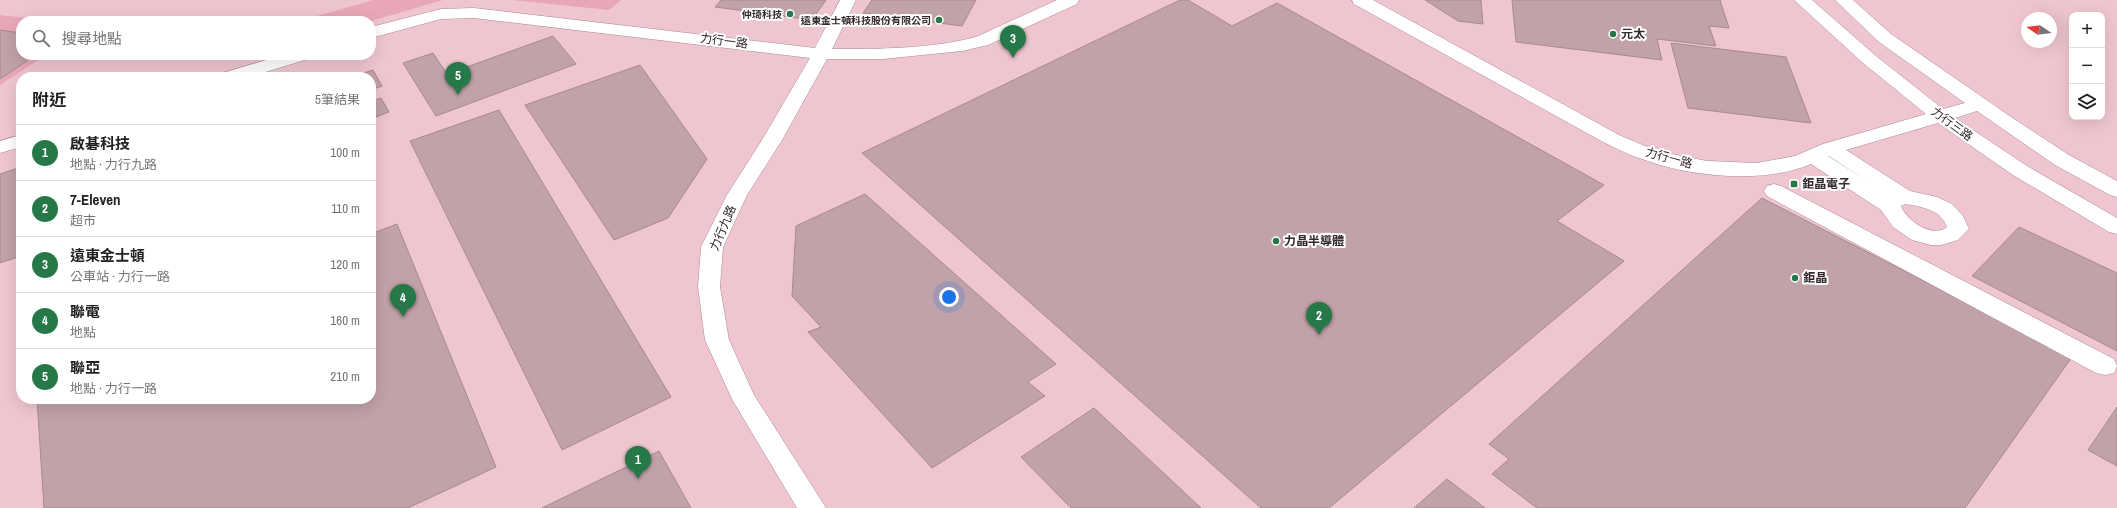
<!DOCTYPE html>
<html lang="zh-TW">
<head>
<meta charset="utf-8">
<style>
  body { margin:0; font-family:"Archivo Narrow","Noto Sans TC",sans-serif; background:#f2f2f2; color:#222 }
  .controls { position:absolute; right:12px; top:12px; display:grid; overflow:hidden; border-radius:8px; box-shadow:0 4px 16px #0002 }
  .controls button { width:36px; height:36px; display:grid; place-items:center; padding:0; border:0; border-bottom:1px solid #e0e0e0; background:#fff; color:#222; font:20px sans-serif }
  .compass { position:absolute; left:2021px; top:12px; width:36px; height:36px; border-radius:50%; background:#fff; box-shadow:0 4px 16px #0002; rotate:283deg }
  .you { position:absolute; left:949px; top:297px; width:14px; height:14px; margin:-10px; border:3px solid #fff; border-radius:50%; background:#1a73e8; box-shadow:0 0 0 6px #1a73e833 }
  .badge { display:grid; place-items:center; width:26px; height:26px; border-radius:50%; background:#277849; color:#fff; font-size:13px; font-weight:700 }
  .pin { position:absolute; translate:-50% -33px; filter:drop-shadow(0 1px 2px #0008) }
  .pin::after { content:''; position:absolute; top:21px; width:14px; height:12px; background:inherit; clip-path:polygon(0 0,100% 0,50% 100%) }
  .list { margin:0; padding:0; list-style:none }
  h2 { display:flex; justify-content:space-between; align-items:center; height:52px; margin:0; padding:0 16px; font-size:17px }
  h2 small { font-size:13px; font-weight:400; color:#767676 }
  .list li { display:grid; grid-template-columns:26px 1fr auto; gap:12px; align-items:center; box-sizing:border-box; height:56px; padding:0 16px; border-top:1px solid #e0e0e0 }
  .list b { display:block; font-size:15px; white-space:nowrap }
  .list p { margin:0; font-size:13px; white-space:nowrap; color:#767676 }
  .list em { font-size:13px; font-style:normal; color:#767676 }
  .icon { flex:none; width:22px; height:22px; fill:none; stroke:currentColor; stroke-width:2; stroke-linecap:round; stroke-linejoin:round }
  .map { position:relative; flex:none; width:2117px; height:508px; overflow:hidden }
  .search { position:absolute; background:#fff; box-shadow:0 4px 16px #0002; left:16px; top:16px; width:360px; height:44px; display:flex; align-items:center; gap:10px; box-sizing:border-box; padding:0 14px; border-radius:16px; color:#767676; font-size:15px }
  .panel { position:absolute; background:#fff; box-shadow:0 4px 16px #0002; left:16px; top:72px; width:360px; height:332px; border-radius:16px }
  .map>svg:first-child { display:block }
  .built { fill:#efc6cf; fill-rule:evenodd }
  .green { fill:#e8a7b6 }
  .building { fill:#c1a2a8; stroke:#a7898f }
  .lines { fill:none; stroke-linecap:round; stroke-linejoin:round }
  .minor-casing { stroke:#a88a91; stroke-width:1 }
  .minor { fill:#fff; fill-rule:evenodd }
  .poi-dot { fill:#277849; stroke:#fff; stroke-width:1.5 }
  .labels { text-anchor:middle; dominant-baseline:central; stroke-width:4; stroke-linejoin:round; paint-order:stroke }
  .far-poi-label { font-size:10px; font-weight:bold; fill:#34282b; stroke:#fff; text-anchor:end }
  .poi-label { font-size:12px; font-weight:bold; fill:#34282b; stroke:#fff; text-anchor:start }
  .street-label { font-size:12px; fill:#34282b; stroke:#fff }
</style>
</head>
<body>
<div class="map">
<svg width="2117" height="508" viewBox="0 0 2117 508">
  <rect width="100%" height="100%" fill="#f6d6dc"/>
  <path class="built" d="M 0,0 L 2117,0 L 2117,508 L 0,508 ZM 2072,15 L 2102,15 L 2102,117 L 2072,117 ZM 2027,18 L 2051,18 L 2051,42 L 2027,42 ZM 21,21 L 371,21 L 371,55 L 21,55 ZM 21,77 L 371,77 L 371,399 L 21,399 Z"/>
  <path class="green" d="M 373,0 L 443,0 L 371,21 L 317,21 L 317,16 Z
    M 512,0 L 621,0 L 609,10 Z
    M 0,15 L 54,21 L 21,21 L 21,55 L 46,55 L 0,85 Z"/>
  <path class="building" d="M 721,0 L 826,0 L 812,20 L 715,7 Z
    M 872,0 L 976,0 L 962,26 L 863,13 Z
    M 1180,0 L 1188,0 L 1232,26 L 1277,3 L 1604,185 L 1557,221 L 1624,261 L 1329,508 L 1261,508 L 862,153 Z
    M 1425,0 L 1481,0 L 1483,24 L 1458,21 Z
    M 1512,0 L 1720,0 L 1729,28 L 1709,26 L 1716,46 L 1657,39 L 1662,60 L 1516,42 Z
    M 0,30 L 21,33 L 21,55 L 36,55 L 0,79 Z
    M 553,36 L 576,64 L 436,116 L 403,63 L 433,53 L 447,74 Z
    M 1671,43 L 1786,57 L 1811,123 L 1688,108 Z
    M 640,65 L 707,159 L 668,218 L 614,240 L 525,105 Z
    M 373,70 L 382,86 L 371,90 L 371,77 L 351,77 Z
    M 381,98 L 389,112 L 371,119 L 371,101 Z
    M 499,110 L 671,397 L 562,450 L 410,141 Z
    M 21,167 L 21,256 L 0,263 L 0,174 Z
    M 865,194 L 1056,364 L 1028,382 L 1045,396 L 932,468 L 808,332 L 821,327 L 792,296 L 796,226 Z
    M 1762,198 L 2072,357 L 1965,508 L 1537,508 L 1492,474 L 1509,459 L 1489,444 Z
    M 397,224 L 496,467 L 408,508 L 44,508 L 37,399 L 371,399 L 371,234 Z
    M 2019,227 L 2117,273 L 2117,351 L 1972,276 Z
    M 2117,407 L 2117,466 L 2088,450 Z
    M 1094,408 L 1201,508 L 1071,508 L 1021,457 Z
    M 659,451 L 691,508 L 542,508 Z
    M 1447,479 L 1485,508 L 1414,508 Z"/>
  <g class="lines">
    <g class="minor-casing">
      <path id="minor" d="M 840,0 L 856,0 L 832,49 C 880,49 930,49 976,37 L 1057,0 L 1079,0 L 1077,4 L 988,45 L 962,51 L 883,59 L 827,59 L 782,140 L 747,195 L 723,247 L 720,287 L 729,340 L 754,395 L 826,508 L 797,508 L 732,399 L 705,340 L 698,287 L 701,247 L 727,195 L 762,140 L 810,58 L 474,18 L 441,19 L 371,38 L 371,27 L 441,9 L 474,8 L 815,48 Z
        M 1352,0 L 1373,0 L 1619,135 L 1657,151 L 1707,161 L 1757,163 L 1795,156 L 1823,144 L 1926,114 L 1863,63 L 1794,0 L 1812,0 L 1876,56 L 1943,109 L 1965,103 L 1879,42 L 1835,0 L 1853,0 L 1891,34 L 2014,119 L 2069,155 L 2117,181 L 2117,197 L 2110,195 L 2055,165 L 1977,111 L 1955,118 L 2027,166 L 2117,218 L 2117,234 L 2109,232 L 2013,175 L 1938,123 L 1846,150 L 1910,191 L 1937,197 L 1952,204 L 1963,216 L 1969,229 L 1958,240 L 1941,245 L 1931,245 L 1912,240 L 1893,227 L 1881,210 L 1811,164 C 1765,184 1691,177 1645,160 C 1631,156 1618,149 1605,143 L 1354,4 ZM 1828,156 L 1829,156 L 1865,180 ZM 1905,204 C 1920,206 1942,210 1947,227 C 1932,239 1906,220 1901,206 Z
        M 283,55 L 311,55 L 308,59 L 249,77 L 221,77 L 223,73 Z
        M 21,135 L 21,147 L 0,153 L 0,141 Z
        M 1774,184 L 1781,186 L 2114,359 L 2117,366 L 2114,373 L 2105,375 L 2096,373 L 1767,196 L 1764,191 L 1767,186 Z"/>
    </g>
    <use href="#minor" class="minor"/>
  </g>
  <g class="poi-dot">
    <circle cx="790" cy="14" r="4"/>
    <circle cx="939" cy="20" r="4"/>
    <circle cx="1613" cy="34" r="4"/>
    <rect x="1790" y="180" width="8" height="8" rx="2"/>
    <circle cx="1276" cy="241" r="4"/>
    <circle cx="1795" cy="278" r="4"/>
  </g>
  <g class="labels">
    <g class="far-poi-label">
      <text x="782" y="14">仲琦科技</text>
      <text x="931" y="20">遠東金士頓科技股份有限公司</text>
    </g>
    <g class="poi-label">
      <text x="1621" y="34">元太</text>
      <text x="1802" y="184">鉅晶電子</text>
      <text x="1284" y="241">力晶半導體</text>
      <text x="1803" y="278">鉅晶</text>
    </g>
    <g class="street-label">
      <text transform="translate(724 41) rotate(7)">力行一路</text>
      <text transform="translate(1952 124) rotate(36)">力行三路</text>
      <text transform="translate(1669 158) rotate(15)">力行一路</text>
      <text transform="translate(723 228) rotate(-67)">力行九路</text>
    </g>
  </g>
</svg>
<div class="controls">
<button>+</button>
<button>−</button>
<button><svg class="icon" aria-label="layers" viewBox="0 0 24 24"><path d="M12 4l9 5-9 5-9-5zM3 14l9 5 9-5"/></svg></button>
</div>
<svg class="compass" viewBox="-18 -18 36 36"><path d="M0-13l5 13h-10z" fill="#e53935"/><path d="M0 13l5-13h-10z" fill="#767676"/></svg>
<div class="you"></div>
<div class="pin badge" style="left:638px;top:479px">1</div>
<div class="pin badge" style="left:1319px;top:335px">2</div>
<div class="pin badge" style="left:1013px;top:58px">3</div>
<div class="pin badge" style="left:403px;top:317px">4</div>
<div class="pin badge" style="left:458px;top:95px">5</div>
<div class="search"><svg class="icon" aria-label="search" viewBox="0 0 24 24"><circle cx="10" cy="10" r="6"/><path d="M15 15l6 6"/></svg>搜尋地點</div>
<section class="panel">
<h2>附近<small>5筆結果</small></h2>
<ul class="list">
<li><span class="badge">1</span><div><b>啟碁科技</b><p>地點 · 力行九路</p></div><em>100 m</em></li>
<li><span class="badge">2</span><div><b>7-Eleven</b><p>超市</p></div><em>110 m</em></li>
<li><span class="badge">3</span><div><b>遠東金士頓</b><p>公車站 · 力行一路</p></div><em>120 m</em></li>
<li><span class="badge">4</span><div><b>聯電</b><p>地點</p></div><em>160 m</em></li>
<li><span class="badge">5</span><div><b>聯亞</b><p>地點 · 力行一路</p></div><em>210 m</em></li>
</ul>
</section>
</div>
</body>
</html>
